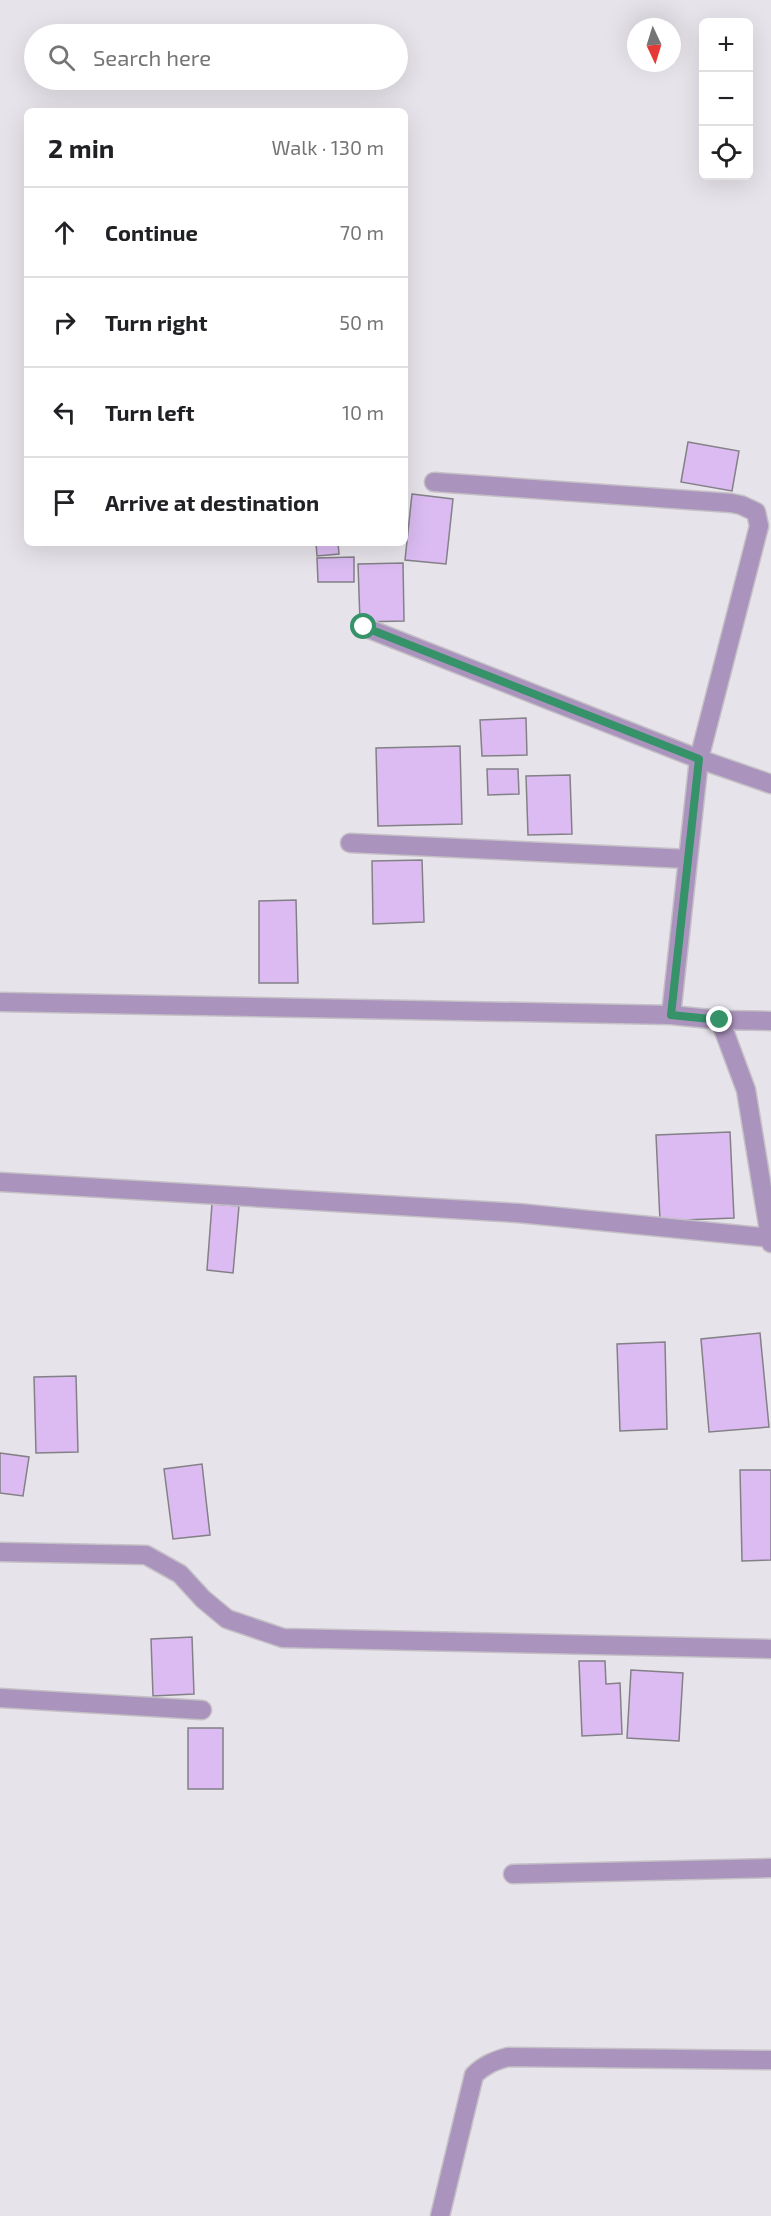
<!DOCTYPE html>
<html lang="en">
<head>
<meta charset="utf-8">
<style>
  body { margin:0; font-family:"Exo 2",sans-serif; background:#f6f6f6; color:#202124 }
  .controls { position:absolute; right:18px; top:18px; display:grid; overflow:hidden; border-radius:9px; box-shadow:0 6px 24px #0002 }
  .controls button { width:54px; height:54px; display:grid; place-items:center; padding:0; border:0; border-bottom:2px solid #e0e0e0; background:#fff; color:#202124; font:30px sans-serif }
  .compass { position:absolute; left:627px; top:18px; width:54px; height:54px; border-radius:50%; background:#fff; box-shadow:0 6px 24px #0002; rotate:176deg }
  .stop { position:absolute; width:18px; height:18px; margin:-14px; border:4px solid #369269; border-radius:50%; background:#fff }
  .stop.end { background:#369269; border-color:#fff; box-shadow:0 2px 6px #0008 }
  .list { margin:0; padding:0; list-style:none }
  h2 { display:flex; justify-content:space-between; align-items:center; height:78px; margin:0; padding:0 24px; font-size:26px }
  h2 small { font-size:20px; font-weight:400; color:#757577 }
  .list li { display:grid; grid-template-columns:39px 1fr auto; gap:18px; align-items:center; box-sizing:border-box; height:90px; padding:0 24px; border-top:2px solid #e0e0e0 }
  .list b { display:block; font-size:22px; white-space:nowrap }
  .list em { font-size:20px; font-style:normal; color:#757577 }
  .icon { flex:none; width:33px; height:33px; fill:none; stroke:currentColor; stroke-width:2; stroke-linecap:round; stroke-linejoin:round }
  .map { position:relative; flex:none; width:771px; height:2216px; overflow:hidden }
  .search { position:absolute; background:#fff; box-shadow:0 6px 24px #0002; left:24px; top:24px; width:384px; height:66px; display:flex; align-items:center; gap:15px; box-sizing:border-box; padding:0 21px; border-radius:33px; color:#757577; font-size:22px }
  .panel { position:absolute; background:#fff; box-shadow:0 6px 24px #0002; left:24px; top:108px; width:384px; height:438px; border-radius:9px }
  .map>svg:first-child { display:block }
  .building { fill:#dbbbf2; stroke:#838086; stroke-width:1.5 }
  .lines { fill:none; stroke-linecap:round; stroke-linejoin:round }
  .street-casing { stroke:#c4c0c6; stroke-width:21 }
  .street { stroke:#aa93bc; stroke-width:18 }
  .route { stroke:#369269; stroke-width:8 }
</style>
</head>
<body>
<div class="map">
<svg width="771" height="2216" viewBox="0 0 771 2216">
  <rect width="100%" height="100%" fill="#e7e3ea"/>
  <path class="building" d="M 688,442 L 739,451 L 732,491 L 681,482 Z
    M 412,494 L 453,499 L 446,564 L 405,560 Z
    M 316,543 L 338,543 L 339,554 L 317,556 Z
    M 354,557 L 354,582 L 318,582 L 317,558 Z
    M 403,563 L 404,621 L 360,622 L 358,564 Z
    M 526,718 L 527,755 L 482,756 L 480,720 Z
    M 460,746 L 462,824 L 378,826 L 376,748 Z
    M 487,769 L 518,769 L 519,794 L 488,795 Z
    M 570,775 L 572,834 L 528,835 L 526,776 Z
    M 422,860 L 424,922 L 373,924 L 372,861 Z
    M 296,900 L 298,983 L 259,983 L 259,901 Z
    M 730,1132 L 734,1218 L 660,1221 L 656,1135 Z
    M 212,1204 L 239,1206 L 233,1273 L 207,1270 Z
    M 760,1333 L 769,1427 L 709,1432 L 701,1339 Z
    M 665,1342 L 667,1429 L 620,1431 L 617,1344 Z
    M 76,1376 L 78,1452 L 36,1453 L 34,1377 Z
    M 0,1453 L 29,1457 L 23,1496 L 0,1493 Z
    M 202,1464 L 210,1535 L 173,1539 L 164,1469 Z
    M 740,1470 L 771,1470 L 771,1560 L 742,1561 Z
    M 192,1637 L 194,1694 L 153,1696 L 151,1639 Z
    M 579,1661 L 605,1661 L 606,1684 L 620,1683 L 622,1734 L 582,1736 Z
    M 631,1670 L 683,1673 L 679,1741 L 627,1738 Z
    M 188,1728 L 223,1728 L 223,1789 L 188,1789 Z"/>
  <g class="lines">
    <g class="street-casing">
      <path id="street" d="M 434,482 L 731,503 L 741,505 L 756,512 L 759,526 L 699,759 L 671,1015
        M 364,627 L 699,759 L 771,784
        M 350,843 L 688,859
        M 0,1002 L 671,1015 L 720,1020 L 746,1090 L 771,1243
        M 720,1020 L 771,1021
        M 0,1182 L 518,1213 L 771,1238
        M 0,1552 L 146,1555 L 180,1574 L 203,1599 L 227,1619 L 283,1638 L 771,1649
        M 0,1698 L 202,1710
        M 513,1874 L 771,1868
        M 440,2216 L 474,2075 C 484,2065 494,2061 508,2057 L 771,2060"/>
    </g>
    <use href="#street" class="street"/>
  </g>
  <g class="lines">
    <path class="route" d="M 364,627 L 699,759 L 671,1015 L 720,1020"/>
  </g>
</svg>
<div class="controls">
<button>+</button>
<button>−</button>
<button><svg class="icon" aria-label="locate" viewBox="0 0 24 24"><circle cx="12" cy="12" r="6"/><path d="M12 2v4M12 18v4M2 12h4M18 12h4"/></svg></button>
</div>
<svg class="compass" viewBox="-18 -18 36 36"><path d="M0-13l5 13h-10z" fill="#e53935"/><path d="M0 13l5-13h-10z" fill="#757577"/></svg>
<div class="stop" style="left:364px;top:627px"></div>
<div class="stop end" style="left:720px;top:1020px"></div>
<div class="search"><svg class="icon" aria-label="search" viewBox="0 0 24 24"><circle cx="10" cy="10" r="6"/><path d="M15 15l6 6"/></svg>Search here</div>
<section class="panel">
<h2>2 min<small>Walk · 130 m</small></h2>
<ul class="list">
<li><svg class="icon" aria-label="ahead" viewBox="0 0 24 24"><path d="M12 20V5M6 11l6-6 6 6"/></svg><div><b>Continue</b></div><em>70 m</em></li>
<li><svg class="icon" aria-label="right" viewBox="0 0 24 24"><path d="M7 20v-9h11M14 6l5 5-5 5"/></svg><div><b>Turn right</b></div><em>50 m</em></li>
<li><svg class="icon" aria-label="left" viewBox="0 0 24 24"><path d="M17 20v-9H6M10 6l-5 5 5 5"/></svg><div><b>Turn left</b></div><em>10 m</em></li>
<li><svg class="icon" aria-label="arrive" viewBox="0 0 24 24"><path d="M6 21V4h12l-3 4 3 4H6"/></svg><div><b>Arrive at destination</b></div></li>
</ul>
</section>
</div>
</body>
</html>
